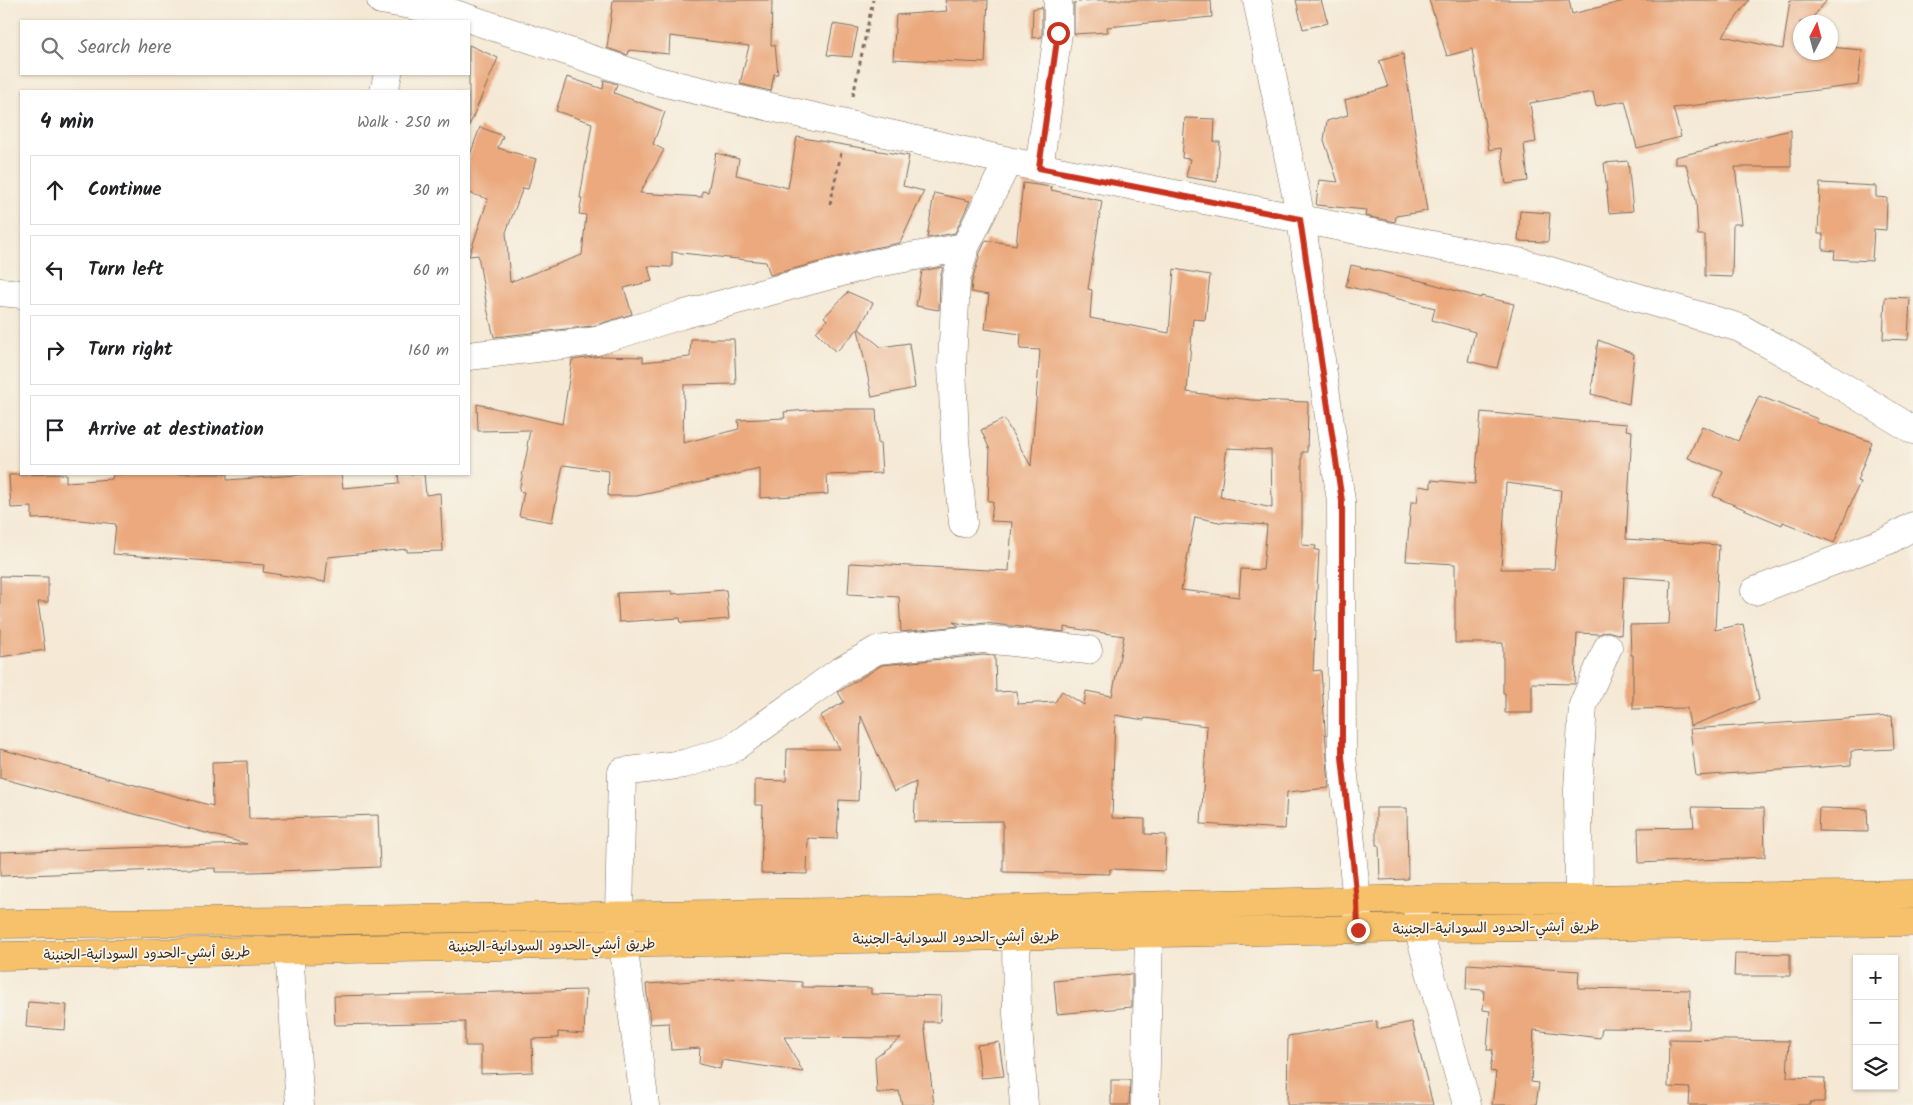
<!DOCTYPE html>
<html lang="en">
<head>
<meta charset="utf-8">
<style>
  body { margin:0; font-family:Kalam,"Playpen Sans Arabic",sans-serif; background:#f6f6f6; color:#202124 }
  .controls { position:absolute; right:15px; bottom:15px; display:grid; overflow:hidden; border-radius:0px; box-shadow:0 1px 4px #0004 }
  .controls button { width:45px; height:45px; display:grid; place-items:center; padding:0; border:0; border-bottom:1px solid #e0e0e0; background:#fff; color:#202124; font:25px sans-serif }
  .compass { position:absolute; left:1793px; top:15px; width:45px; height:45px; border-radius:50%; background:#fff; box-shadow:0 1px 4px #0004; rotate:6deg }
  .stop { position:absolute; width:15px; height:15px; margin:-11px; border:4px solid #c8321e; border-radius:50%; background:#fff }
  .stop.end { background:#c8321e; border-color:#fff; box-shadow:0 1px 5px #0008 }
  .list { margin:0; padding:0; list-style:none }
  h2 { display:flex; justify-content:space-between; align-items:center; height:65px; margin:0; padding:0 20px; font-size:21px }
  h2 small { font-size:16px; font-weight:400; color:#757577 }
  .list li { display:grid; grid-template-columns:32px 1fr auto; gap:15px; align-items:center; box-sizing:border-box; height:70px; margin:0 10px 10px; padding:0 10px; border:1px solid #e0e0e0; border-radius:0px }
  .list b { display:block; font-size:19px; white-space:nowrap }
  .list em { font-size:16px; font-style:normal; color:#757577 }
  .icon { flex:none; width:28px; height:28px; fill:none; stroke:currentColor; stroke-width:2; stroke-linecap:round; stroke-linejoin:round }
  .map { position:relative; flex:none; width:1913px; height:1105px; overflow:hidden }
  .search { position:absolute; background:#fff; box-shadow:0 1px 4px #0004; left:20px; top:20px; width:450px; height:55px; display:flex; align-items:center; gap:12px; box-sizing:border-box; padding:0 18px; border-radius:0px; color:#757577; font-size:19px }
  .panel { position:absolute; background:#fff; box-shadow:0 1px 4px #0004; left:20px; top:90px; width:450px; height:385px; border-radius:0px }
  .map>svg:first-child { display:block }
  .building { fill:#eba97d; fill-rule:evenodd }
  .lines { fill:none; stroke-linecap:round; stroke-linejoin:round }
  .minor-casing { stroke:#7c6d5e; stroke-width:29 }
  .trunk-casing { stroke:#7c6d5e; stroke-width:29 }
  .path { stroke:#7c6d5e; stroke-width:3; stroke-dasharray:4 4; stroke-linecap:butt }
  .minor { stroke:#fff; stroke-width:28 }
  .trunk { stroke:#f6c16b; stroke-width:28 }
  .route { stroke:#c8321e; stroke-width:6 }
  .labels { text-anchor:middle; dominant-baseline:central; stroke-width:4; stroke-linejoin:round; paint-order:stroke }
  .street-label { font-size:14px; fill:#3b2a1e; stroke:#f7f3e8 }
</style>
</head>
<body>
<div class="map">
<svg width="1913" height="1105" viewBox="0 0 1913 1105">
  <rect width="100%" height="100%" fill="#f7f3e8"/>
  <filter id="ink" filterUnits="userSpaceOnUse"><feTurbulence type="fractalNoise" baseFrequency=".02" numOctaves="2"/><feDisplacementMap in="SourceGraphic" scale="10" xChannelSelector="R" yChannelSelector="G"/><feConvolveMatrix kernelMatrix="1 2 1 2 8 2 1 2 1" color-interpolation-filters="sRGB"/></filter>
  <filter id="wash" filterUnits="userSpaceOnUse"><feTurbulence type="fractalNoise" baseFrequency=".0096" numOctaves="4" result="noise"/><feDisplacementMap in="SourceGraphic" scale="20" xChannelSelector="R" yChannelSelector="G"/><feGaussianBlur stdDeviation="1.12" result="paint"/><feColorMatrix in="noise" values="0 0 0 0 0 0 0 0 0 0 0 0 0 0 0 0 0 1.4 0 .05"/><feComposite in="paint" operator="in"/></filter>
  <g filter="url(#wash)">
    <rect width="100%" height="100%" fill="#f5e9d5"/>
    <g id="blocks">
      <path class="building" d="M 613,0 L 772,0 L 771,45 L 775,45 L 778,74 L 774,74 L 771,91 L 740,84 L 749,46 L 670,36 L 669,54 L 629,50 L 628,55 L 607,48 Z
        M 945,0 L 988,0 L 985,63 L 893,59 L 896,15 L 947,11 Z
        M 1091,0 L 1211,0 L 1212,17 L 1107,27 L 1108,32 L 1074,34 L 1074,3 Z
        M 1296,0 L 1321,0 L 1328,23 L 1303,29 Z
        M 1429,0 L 1569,0 L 1572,14 L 1628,0 L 1749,0 L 1723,36 L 1783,49 L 1790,0 L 1827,0 L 1809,22 L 1800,22 L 1800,52 L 1830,52 L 1830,47 L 1862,50 L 1858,85 L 1673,108 L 1681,137 L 1637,148 L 1625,101 L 1596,106 L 1593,92 L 1530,103 L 1536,142 L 1524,144 L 1528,181 L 1506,184 L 1501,148 L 1489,150 L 1472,49 L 1447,56 Z
        M 1042,7 L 1042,37 L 1032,38 L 1033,9 Z
        M 833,24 L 858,28 L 852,57 L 827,55 Z
        M 469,45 L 498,58 L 469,126 Z
        M 1403,54 L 1427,211 L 1396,216 L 1395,222 L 1365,216 L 1366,210 L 1316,205 L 1319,180 L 1338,182 L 1324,140 L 1327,121 L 1348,115 L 1345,100 L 1388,87 L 1379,61 Z
        M 567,77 L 603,89 L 604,80 L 617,84 L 614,93 L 665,112 L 653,144 L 664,150 L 640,193 L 702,197 L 702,191 L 708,192 L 716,153 L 739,159 L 736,175 L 788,188 L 797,137 L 909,156 L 903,186 L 924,191 L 900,243 L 868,249 L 770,275 L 766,262 L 672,252 L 672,267 L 648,266 L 652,281 L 624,288 L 632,314 L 593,326 L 494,337 L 487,308 L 478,255 L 469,256 L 488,199 L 469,193 L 469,158 L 480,127 L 503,136 L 498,148 L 536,159 L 528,189 L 523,188 L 506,232 L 510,282 L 582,255 L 586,215 L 579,214 L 582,198 L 580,198 L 592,123 L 556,111 Z
        M 1185,118 L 1215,119 L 1214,142 L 1220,142 L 1217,182 L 1186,177 L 1190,159 L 1182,158 Z
        M 1791,130 L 1791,167 L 1735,167 L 1742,224 L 1733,224 L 1732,277 L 1705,276 L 1705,235 L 1698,235 L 1696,200 L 1686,164 L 1675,164 L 1675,157 Z
        M 1628,161 L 1633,211 L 1609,213 L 1604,163 Z
        M 1023,183 L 1052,187 L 1051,190 L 1102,201 L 1088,289 L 1092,290 L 1090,318 L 1169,333 L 1174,269 L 1210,275 L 1205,320 L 1193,319 L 1187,392 L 1251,400 L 1308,402 L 1307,452 L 1302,452 L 1302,545 L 1316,546 L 1315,550 L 1319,550 L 1313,671 L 1321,670 L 1329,788 L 1287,792 L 1285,829 L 1201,824 L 1207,726 L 1145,718 L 1144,720 L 1115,715 L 1112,818 L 1145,819 L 1145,834 L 1166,835 L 1165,871 L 1110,869 L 1110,874 L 1003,872 L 1003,821 L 914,822 L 916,782 L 894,792 L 861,716 L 858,801 L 839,800 L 837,839 L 808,838 L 807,874 L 761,873 L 763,805 L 755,805 L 755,780 L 786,781 L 787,749 L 840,749 L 820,716 L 844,702 L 838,692 L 882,665 L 983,655 L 995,656 L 996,692 L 1017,691 L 1018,704 L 1055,702 L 1062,691 L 1084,705 L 1086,691 L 1112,696 L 1124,636 L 1064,627 L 1064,632 L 985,623 L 969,625 L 953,622 L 959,626 L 901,632 L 899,597 L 848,594 L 850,563 L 1009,571 L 1012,522 L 991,521 L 993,501 L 988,501 L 990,450 L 981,430 L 1004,419 L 1031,466 L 1040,350 L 1020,349 L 1021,334 L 985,329 L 989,295 L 971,292 L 972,282 L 980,253 L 986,240 L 1016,245 ZM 1227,448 L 1271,450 L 1272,508 L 1220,497 ZM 1195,517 L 1224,523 L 1224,522 L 1267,525 L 1263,570 L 1241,569 L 1239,597 L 1181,590 Z
        M 1820,183 L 1876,186 L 1876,197 L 1887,198 L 1886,230 L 1874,229 L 1872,261 L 1834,259 L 1835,251 L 1823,250 L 1823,234 L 1818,234 Z
        M 934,193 L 970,201 L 955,233 L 927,238 Z
        M 1520,211 L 1550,213 L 1548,242 L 1518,241 Z
        M 1351,265 L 1426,282 L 1481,298 L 1481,296 L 1514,304 L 1497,368 L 1468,361 L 1475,332 L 1432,320 L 1435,308 L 1346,286 Z
        M 943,267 L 940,279 L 939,310 L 916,306 L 922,271 Z
        M 848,292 L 873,303 L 859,329 L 881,347 L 909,343 L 915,388 L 872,397 L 858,329 L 836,352 L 816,332 L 827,320 L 824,317 Z
        M 1885,297 L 1910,298 L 1908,340 L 1883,339 Z
        M 691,339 L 734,339 L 736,384 L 684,385 L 683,443 L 739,429 L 738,420 L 785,418 L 784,412 L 820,409 L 876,409 L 878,444 L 880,443 L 882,473 L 827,475 L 828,494 L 760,498 L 760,469 L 637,496 L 608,496 L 609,471 L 563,465 L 552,522 L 519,516 L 524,492 L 519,491 L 528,447 L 527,446 L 530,430 L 478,431 L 477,404 L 562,424 L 572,360 L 601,356 L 643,357 L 643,362 L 690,357 Z
        M 1598,340 L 1634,354 L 1629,404 L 1591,394 Z
        M 1759,396 L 1818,419 L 1816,422 L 1872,442 L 1857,481 L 1860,482 L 1834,543 L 1783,522 L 1782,525 L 1713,496 L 1723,472 L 1688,458 L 1702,426 L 1738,441 Z
        M 1481,412 L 1587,422 L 1587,421 L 1627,424 L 1626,430 L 1632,431 L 1626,539 L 1719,545 L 1715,630 L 1743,624 L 1759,700 L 1690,726 L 1687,708 L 1633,709 L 1633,655 L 1631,655 L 1630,625 L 1669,624 L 1671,580 L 1624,577 L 1621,635 L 1607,631 L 1599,634 L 1577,633 L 1575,684 L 1532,683 L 1532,713 L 1505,713 L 1505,693 L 1503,693 L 1503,643 L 1455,643 L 1455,564 L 1406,561 L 1411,502 L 1417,502 L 1419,486 L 1431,488 L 1431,480 L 1475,484 ZM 1506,483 L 1561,490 L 1554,569 L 1501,569 Z
        M 66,474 L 66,482 L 112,479 L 113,474 L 227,474 L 227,480 L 310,474 L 341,474 L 343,488 L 399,483 L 398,474 L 424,474 L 426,495 L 440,493 L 443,551 L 407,552 L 407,549 L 328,557 L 325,582 L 263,572 L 264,565 L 113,554 L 116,524 L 62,518 L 32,519 L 32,507 L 11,508 L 9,475 Z
        M 0,576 L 48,577 L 48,602 L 38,602 L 45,650 L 0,657 Z
        M 726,590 L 729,619 L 681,623 L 680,618 L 619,622 L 617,593 L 672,591 L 672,594 Z
        M 1892,716 L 1894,749 L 1851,751 L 1851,765 L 1696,776 L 1690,729 Z
        M 0,749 L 213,806 L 212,762 L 247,761 L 249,819 L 378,815 L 380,867 L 254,872 L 215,872 L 215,868 L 0,876 L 0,852 L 247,844 L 0,778 Z
        M 1692,807 L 1764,808 L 1765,857 L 1639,863 L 1638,828 L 1694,827 Z
        M 1376,808 L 1407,808 L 1408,879 L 1380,880 L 1379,845 L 1376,845 Z
        M 1819,808 L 1867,809 L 1868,832 L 1818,831 Z
        M 1735,953 L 1790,954 L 1790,976 L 1734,976 Z
        M 1467,964 L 1579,971 L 1578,988 L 1690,990 L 1689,1029 L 1602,1028 L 1600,1038 L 1534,1030 L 1531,1082 L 1539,1083 L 1536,1105 L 1492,1105 L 1496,1072 L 1490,1071 L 1493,1050 L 1487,1050 L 1490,1011 L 1483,1010 L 1484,990 L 1466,989 Z
        M 1132,974 L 1132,1007 L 1057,1014 L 1054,981 Z
        M 744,978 L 802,982 L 802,987 L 871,988 L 871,994 L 941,996 L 940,1022 L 924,1022 L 934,1105 L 902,1105 L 899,1091 L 877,1093 L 875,1057 L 901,1038 L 784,1037 L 803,1072 L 722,1060 L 720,1069 L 699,1064 L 700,1048 L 671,1050 L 669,1023 L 650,1024 L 646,984 Z
        M 586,990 L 584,1034 L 558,1032 L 558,1038 L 532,1039 L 533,1072 L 481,1074 L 481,1046 L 465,1046 L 465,1022 L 335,1025 L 334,996 Z
        M 28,1002 L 67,1005 L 65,1030 L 26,1027 Z
        M 1377,1021 L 1377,1029 L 1412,1022 L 1433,1105 L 1287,1105 L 1288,1036 Z
        M 1669,1039 L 1789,1041 L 1787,1077 L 1825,1078 L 1824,1102 L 1810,1102 L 1810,1105 L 1689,1105 L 1690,1088 L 1668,1087 Z
        M 999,1042 L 1004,1076 L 981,1078 L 977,1045 Z
        M 1111,1080 L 1130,1080 L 1129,1105 L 1111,1105 Z"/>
    </g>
  </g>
  <g filter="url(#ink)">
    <use href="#blocks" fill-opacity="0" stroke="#7c6d5e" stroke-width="1"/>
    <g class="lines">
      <g class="minor-casing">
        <path id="minor" d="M 381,0 L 446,11 L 657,81 L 1008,161 L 1523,263 L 1740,328 L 1824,375 L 1913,430
          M 1257,0 L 1301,219 L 1341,501 L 1342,757 L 1357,901 L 1358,930
          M 384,91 L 388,74
          M 1039,168 L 1058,33 L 1058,0
          M 0,292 L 21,294
          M 469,356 L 596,341 L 681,315 L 872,264 L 965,247 L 1008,161
          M 963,523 L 955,440 L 952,365 L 956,280 L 965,247
          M 1755,591 L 1889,540 L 1913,526
          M 1417,899 L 1418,928 L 1467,1105
          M 1579,899 L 1578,789 L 1583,705 L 1608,647
          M 1016,937 L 1017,1014 L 1024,1105
          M 289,951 L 300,1105
          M 645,1105 L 619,915 L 622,772 L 684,764 L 730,750 L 839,672 L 877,650 L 983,639 L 1088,650
          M 1145,1105 L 1149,935"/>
      </g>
      <g class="trunk-casing">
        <path id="trunk" d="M 0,924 L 288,921 L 1012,909 L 1417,899 L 1579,899 L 1913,894
          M 0,956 L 1418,928 L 1578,927 L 1913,922"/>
      </g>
      <path class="path" d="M 853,96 L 873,0
        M 830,204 L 841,153"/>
      <use href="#minor" class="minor"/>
      <use href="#trunk" class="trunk"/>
    </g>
  </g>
  <g class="lines" filter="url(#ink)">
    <path class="route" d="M 1058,33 L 1039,168 L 1300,219 L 1342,501 L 1342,757 L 1357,901 L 1358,930"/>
  </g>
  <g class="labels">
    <g class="street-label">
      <text transform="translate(1496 928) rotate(-1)">طريق أبشي-الحدود السودانية-الجنينة</text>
      <text transform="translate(956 938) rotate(-1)">طريق أبشي-الحدود السودانية-الجنينة</text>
      <text transform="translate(552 946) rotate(-1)">طريق أبشي-الحدود السودانية-الجنينة</text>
      <text transform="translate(147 954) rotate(-1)">طريق أبشي-الحدود السودانية-الجنينة</text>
    </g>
  </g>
</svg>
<div class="controls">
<button>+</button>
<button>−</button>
<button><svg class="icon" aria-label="layers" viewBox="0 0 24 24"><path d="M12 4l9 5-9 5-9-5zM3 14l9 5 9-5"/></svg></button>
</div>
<svg class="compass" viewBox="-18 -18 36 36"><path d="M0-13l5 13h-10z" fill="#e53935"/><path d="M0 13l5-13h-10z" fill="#757577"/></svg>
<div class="stop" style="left:1058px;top:33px"></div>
<div class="stop end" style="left:1358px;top:930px"></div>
<div class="search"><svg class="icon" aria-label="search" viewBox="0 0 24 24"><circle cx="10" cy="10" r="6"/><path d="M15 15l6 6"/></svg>Search here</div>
<section class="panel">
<h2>4 min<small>Walk · 250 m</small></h2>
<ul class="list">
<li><svg class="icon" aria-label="ahead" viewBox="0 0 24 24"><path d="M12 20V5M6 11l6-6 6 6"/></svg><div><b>Continue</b></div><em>30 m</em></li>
<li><svg class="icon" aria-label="left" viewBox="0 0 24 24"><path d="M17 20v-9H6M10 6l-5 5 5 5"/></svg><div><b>Turn left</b></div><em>60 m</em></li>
<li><svg class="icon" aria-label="right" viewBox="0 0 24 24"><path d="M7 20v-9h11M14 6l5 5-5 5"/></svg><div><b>Turn right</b></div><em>160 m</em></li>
<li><svg class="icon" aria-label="arrive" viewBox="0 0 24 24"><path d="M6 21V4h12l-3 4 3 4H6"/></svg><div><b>Arrive at destination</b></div></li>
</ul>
</section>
</div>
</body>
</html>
